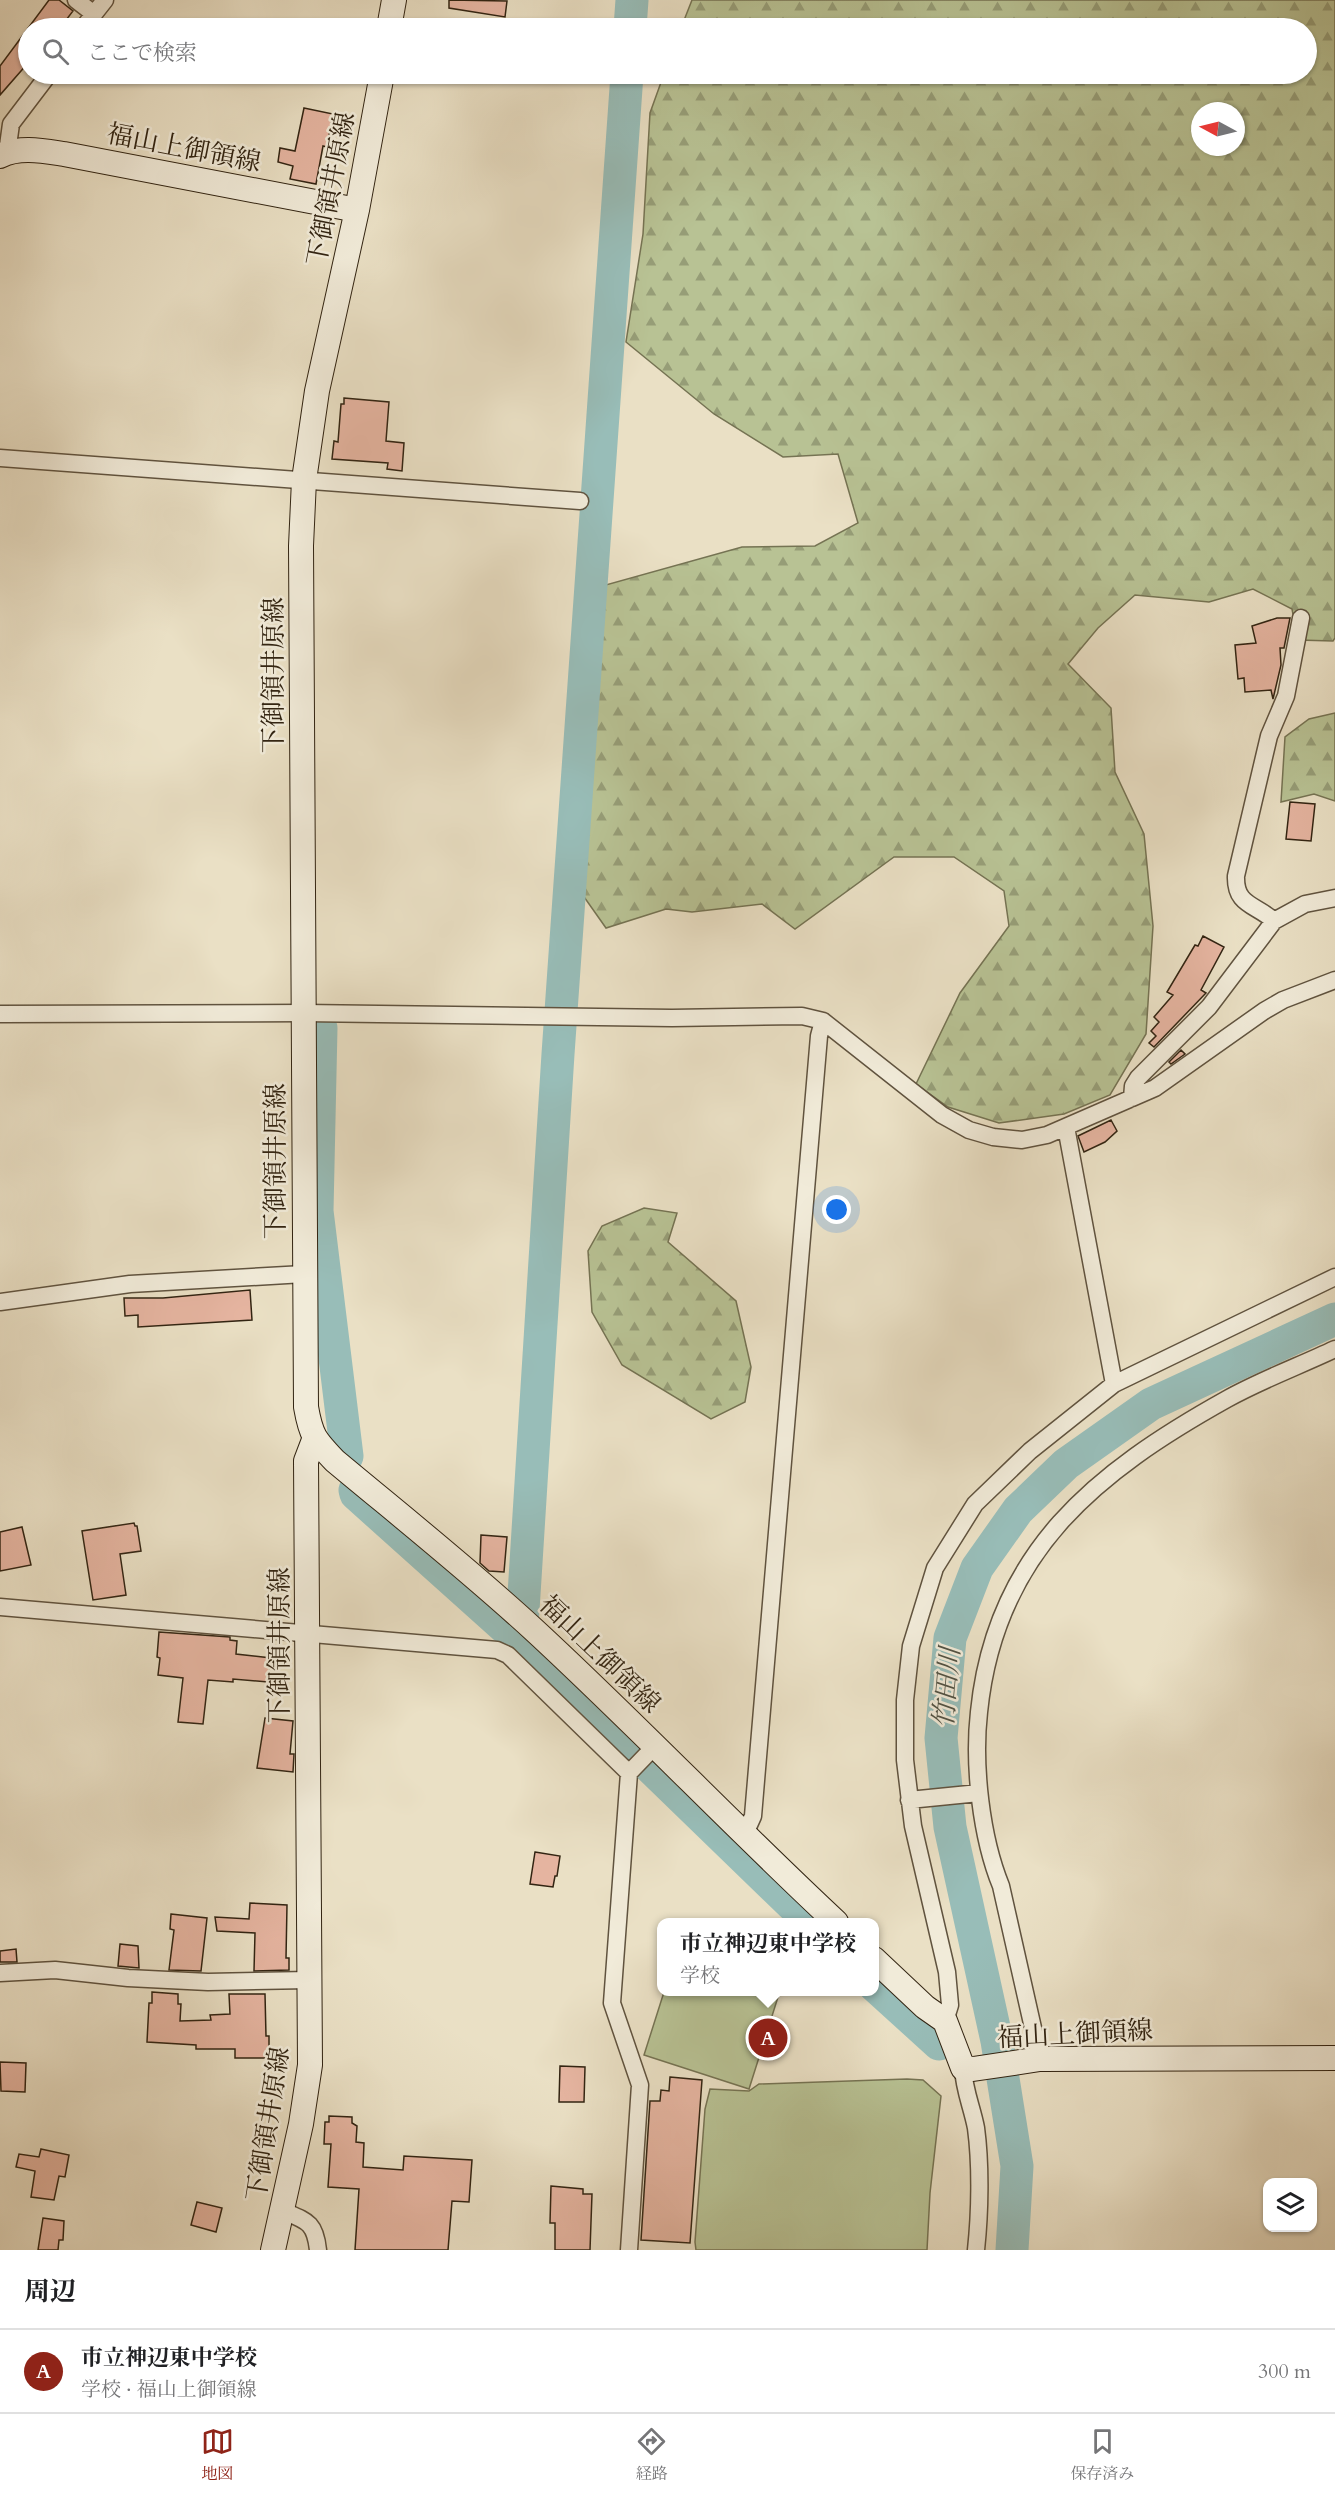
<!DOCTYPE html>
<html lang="ja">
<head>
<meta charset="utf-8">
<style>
  body { margin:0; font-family:Cardo,"Noto Serif JP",serif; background:#f2f2f2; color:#202124 }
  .controls { position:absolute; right:18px; bottom:18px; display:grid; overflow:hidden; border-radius:12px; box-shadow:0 2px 4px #0004 }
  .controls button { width:54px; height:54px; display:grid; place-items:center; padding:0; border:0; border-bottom:2px solid #e0e0e0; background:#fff; color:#202124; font:30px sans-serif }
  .compass { position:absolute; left:1191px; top:102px; width:54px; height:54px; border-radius:50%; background:#fff; box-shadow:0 2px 4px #0004; rotate:277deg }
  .you { position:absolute; left:837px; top:1210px; width:21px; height:21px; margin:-15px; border:4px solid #fff; border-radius:50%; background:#1a73e8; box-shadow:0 0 0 9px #1a73e833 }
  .badge { display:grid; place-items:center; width:39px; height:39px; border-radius:50%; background:#8f2418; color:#fff; font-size:20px; font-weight:700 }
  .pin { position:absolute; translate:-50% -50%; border:3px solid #fff; box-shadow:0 2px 6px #0006 }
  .popup { position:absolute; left:657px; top:1918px; width:222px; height:78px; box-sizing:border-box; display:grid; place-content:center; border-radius:12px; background:#fff; filter:drop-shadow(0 2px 4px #0005); font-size:20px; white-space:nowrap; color:#757577 }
  .popup b { font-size:22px; color:#202124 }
  .popup::after { content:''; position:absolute; left:50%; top:100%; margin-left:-12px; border:12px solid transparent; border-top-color:#fff }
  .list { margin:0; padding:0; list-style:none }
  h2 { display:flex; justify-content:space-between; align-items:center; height:78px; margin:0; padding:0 24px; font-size:26px }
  h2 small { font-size:20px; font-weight:400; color:#757577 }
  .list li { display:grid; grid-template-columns:39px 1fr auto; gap:18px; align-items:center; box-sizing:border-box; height:84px; padding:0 24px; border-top:2px solid #e0e0e0 }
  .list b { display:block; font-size:22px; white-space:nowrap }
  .list p { margin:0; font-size:20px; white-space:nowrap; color:#757577 }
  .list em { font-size:20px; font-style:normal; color:#757577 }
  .icon { flex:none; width:33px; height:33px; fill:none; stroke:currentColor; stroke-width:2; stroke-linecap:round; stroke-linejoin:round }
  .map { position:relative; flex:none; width:1335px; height:2250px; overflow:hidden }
  .search { position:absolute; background:#fff; box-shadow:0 2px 4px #0004; left:18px; right:18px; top:18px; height:66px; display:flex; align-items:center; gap:15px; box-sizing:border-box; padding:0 21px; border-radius:33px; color:#757577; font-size:22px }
  .sheet { height:162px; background:#fff }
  nav { display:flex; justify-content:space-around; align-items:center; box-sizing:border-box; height:84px; border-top:2px solid #e0e0e0; background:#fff; font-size:16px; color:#757577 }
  nav a { display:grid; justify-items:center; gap:3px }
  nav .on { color:#8f2418 }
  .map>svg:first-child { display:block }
  .forest { fill:url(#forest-firs); stroke:#757353; stroke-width:1.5; fill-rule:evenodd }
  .pitch { fill:#b8c294; stroke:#757353; stroke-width:1.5 }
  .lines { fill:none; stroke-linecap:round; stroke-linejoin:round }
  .river { stroke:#98bdb8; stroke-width:33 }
  .building { fill:#e5b4a0; stroke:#322412; stroke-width:1.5 }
  .street-casing { stroke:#60533f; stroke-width:19 }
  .secondary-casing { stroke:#322412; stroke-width:26 }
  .street { stroke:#f1ebd9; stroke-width:16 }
  .secondary { stroke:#f1ebd9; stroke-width:24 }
  .labels { text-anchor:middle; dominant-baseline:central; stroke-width:5; stroke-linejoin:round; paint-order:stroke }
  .street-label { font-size:26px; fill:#322412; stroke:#f1ebd9 }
  .water-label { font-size:27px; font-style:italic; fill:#515244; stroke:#f1ebd9 }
</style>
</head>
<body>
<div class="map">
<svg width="1335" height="2250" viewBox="0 0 1335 2250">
  <defs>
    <pattern id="forest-firs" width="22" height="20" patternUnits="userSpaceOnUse" patternTransform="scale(1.5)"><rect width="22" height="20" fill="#b8c294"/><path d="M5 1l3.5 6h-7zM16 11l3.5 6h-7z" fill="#969d77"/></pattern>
  </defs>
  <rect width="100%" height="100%" fill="#eae0c5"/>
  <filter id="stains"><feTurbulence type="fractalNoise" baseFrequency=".00333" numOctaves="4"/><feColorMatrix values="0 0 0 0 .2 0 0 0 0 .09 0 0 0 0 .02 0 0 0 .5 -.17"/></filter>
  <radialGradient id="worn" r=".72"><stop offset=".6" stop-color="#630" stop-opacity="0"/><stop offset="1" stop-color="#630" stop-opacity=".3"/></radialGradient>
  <path class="forest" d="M 692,0 L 1335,0 L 1335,638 L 1333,641 L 1298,640 L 1292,609 L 1253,589 L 1209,602 L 1135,595 L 1098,628 L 1068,664 L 1111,708 L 1115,772 L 1144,834 L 1153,926 L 1146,1034 L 1110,1095 L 1064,1114 L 999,1123 L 948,1107 L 916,1084 L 960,993 L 1009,926 L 1004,891 L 954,857 L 894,857 L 795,929 L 762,904 L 692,912 L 666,909 L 606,928 L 582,894 L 602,586 L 742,547 L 815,546 L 858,523 L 838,454 L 783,457 L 714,414 L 626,342 L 643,234 L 650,113 L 664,74 L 1306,74 L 1306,28 L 681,28 ZM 1200,111 L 1236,111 L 1236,147 L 1200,147 Z
    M 1335,713 L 1335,801 L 1314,794 L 1281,802 L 1285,737 L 1309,719 Z
    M 644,1208 L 677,1213 L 668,1242 L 736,1301 L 751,1367 L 745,1402 L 711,1419 L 622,1365 L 592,1312 L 588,1251 L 602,1226 Z"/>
  <path class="pitch" d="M 664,1992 L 760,1992 L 778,1997 L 749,2089 L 644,2055 Z
    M 907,2079 L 923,2080 L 941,2096 L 930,2193 L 927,2250 L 696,2250 L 695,2242 L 705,2109 L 710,2089 L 749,2091 L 759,2084 Z"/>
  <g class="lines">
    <path class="river" d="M 630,28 L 632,0
      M 321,1028 L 317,1211 L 347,1456
      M 355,1490 L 356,1494 L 521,1642 L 810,1922
      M 521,1642 L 558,1054 L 627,74
      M 874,1985 L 939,2044
      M 1012,2250 L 1017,2166 L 997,2041 L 950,1827 L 941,1738 L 950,1638 L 977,1568 L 1018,1510 L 1066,1464 L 1151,1404 L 1335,1319"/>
  </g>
  <path class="building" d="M 49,0 L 59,0 L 73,11 L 60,28 L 28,28 L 28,63 L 0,95 L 0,66 Z
    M 449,0 L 507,1 L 505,17 L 449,8 Z
    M 304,108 L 333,114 L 327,147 L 323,146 L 316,184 L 290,179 L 293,166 L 278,162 L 280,148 L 295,151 Z
    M 344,398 L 389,402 L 386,441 L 404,443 L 402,471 L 387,469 L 388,463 L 332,459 L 334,441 L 338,442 L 341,404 L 344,404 Z
    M 1277,618 L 1290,618 L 1284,648 L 1280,648 L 1281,665 L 1273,699 L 1271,690 L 1245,692 L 1244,678 L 1238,679 L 1235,645 L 1256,643 L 1252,626 Z
    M 1290,802 L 1315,804 L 1311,841 L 1286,839 Z
    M 1203,936 L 1224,947 L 1201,990 L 1206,993 L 1154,1047 L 1149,1043 L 1156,1036 L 1151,1031 L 1159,1022 L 1154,1017 L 1173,995 L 1167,992 L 1195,945 L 1198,946 Z
    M 1181,1050 L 1185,1054 L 1171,1064 L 1169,1062 Z
    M 1111,1120 L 1117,1131 L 1105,1142 L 1084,1152 L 1078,1136 Z
    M 250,1290 L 252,1320 L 138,1327 L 138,1315 L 125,1316 L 124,1298 L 163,1298 Z
    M 134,1523 L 135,1526 L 137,1526 L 141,1551 L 120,1554 L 126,1595 L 93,1600 L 82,1531 Z
    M 22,1527 L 31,1565 L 0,1571 L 0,1532 Z
    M 481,1535 L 507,1537 L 504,1572 L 489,1571 L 480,1563 Z
    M 159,1632 L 230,1637 L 230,1640 L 237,1641 L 236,1654 L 271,1658 L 269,1680 L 268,1682 L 233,1679 L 233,1682 L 208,1680 L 203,1724 L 178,1722 L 183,1678 L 158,1675 L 160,1658 L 157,1657 Z
    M 265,1718 L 293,1721 L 290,1754 L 294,1754 L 293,1772 L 257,1768 Z
    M 535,1852 L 560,1856 L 557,1876 L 555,1876 L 553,1887 L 530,1884 Z
    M 250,1903 L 287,1905 L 286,1958 L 289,1958 L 289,1970 L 254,1971 L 255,1933 L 217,1931 L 215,1917 L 249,1919 Z
    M 171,1914 L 207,1918 L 201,1971 L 169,1970 L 174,1930 L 170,1929 Z
    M 120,1944 L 138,1946 L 139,1968 L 118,1966 Z
    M 16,1949 L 17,1962 L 0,1962 L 0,1951 Z
    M 152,1992 L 178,1994 L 178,2004 L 181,2004 L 180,2021 L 211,2020 L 210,2015 L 230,2014 L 229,1994 L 265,1994 L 266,2036 L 269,2036 L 269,2058 L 235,2058 L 235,2049 L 196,2049 L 196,2045 L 147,2042 L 149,2003 L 152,2003 Z
    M 0,2062 L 26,2063 L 25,2092 L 1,2091 Z
    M 560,2066 L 585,2067 L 584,2102 L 559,2102 Z
    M 670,2077 L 702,2080 L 690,2243 L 641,2240 L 650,2101 L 660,2101 L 661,2090 L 669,2091 Z
    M 329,2116 L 352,2117 L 352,2123 L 357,2126 L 356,2142 L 364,2143 L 363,2167 L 403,2170 L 404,2156 L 472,2160 L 469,2202 L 452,2201 L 448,2250 L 355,2250 L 359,2189 L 328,2187 L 331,2144 L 324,2144 L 325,2122 L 329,2122 Z
    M 41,2149 L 69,2155 L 65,2177 L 59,2176 L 54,2200 L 31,2197 L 35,2171 L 16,2167 L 19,2154 L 39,2157 Z
    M 551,2186 L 583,2189 L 583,2194 L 592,2194 L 590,2250 L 555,2250 L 555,2223 L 550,2223 Z
    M 197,2202 L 222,2208 L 216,2232 L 191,2225 Z
    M 43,2218 L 64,2221 L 63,2240 L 59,2240 L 58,2250 L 38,2250 Z"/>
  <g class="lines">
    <g class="street-casing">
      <path id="street" d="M 76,0 L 94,14
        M 83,28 L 105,0
        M 7,153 L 11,124 L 49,74
        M 0,458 L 580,501
        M 1274,921 C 1256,904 1235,906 1236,876 L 1269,736 L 1286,696 L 1301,618
        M 0,1014 L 304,1013 L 672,1018 L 802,1016 L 823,1021 L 942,1115 L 969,1130 L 993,1137 L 1022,1140 L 1047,1135 L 1155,1088 L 1264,1011 L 1283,1000 L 1335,980
        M 1132,1098 L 1133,1086 L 1138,1078 L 1209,1007 L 1274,921 L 1305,904 L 1335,898
        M 1066,1127 L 1114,1384
        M 0,1302 L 130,1284 L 304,1274
        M 0,1607 L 497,1650 L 508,1655 L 629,1773
        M 909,1800 L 979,1793
        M 744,1836 L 753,1816 L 819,1036 L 823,1021
        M 0,1973 L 55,1970 L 128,1978 L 208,1982 L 309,1980
        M 945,2021 L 950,2005 L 947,1972 L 913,1826 L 905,1760 L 905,1700 L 911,1646 L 935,1568 L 975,1504 L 1030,1451 L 1114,1384 L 1335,1277
        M 1040,2059 L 1001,1886 C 981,1837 973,1765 979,1712 C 995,1552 1096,1472 1227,1399 C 1261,1380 1299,1366 1335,1349
        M 963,2068 C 964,2090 972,2107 976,2128 C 981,2165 980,2213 976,2250
        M 283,2211 C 307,2221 315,2222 318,2250
        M 629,2250 L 640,2085 L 612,2003 L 629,1773 L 655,1746"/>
    </g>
    <g class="secondary-casing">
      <path id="secondary" d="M 389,28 L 394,0
        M 382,74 L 357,210 L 317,391 L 304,480 L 301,546 L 306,1407 C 311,1436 315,1440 335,1461 C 401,1516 469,1570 533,1629 C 636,1724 733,1826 836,1922
        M 0,156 C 19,146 44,151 64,154 L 357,210
        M 874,1959 L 925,2007 L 945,2021 L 963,2068 L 973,2069 L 1040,2059 L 1335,2058
        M 273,2250 L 301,2124 L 310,2065 L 306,1461 L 314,1440"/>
    </g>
    <use href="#street" class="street"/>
    <use href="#secondary" class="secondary"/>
  </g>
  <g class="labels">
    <g class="street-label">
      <text transform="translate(184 148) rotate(11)">福山上御領線</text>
      <text transform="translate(331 189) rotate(-79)">下御領井原線</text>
      <text transform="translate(273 675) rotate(-90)">下御領井原線</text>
      <text transform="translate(275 1161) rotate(-90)">下御領井原線</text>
      <text transform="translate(279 1645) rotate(-90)">下御領井原線</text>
      <text transform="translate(600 1654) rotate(44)">福山上御領線</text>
      <text transform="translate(1075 2034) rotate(-3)">福山上御領線</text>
      <text transform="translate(268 2124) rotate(-81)">下御領井原線</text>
    </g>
    <g class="water-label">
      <text transform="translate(947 1688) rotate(-85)">竹田川</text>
    </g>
  </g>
  <rect width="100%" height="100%" filter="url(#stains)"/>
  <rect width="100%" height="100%" fill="url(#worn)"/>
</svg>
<div class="controls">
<button><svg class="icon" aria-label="layers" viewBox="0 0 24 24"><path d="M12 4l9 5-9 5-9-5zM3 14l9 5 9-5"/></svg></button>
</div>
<svg class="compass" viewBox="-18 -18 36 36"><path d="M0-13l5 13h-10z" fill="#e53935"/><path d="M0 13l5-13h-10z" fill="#757577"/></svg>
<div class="you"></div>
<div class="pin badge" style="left:768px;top:2038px">A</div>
<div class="popup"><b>市立神辺東中学校</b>学校</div>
<div class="search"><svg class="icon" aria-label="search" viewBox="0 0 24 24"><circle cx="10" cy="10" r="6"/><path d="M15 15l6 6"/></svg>ここで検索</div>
</div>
<section class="sheet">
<h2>周辺<small></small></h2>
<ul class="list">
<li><span class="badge">A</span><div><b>市立神辺東中学校</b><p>学校 · 福山上御領線</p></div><em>300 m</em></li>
</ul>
</section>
<nav>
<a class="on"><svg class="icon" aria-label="map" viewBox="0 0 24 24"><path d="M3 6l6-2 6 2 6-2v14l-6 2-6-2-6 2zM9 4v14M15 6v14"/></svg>地図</a>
<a><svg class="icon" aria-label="directions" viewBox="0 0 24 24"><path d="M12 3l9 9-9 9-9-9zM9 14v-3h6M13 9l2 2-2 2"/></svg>経路</a>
<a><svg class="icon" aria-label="saved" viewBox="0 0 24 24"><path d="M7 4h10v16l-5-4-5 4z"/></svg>保存済み</a>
</nav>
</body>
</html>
